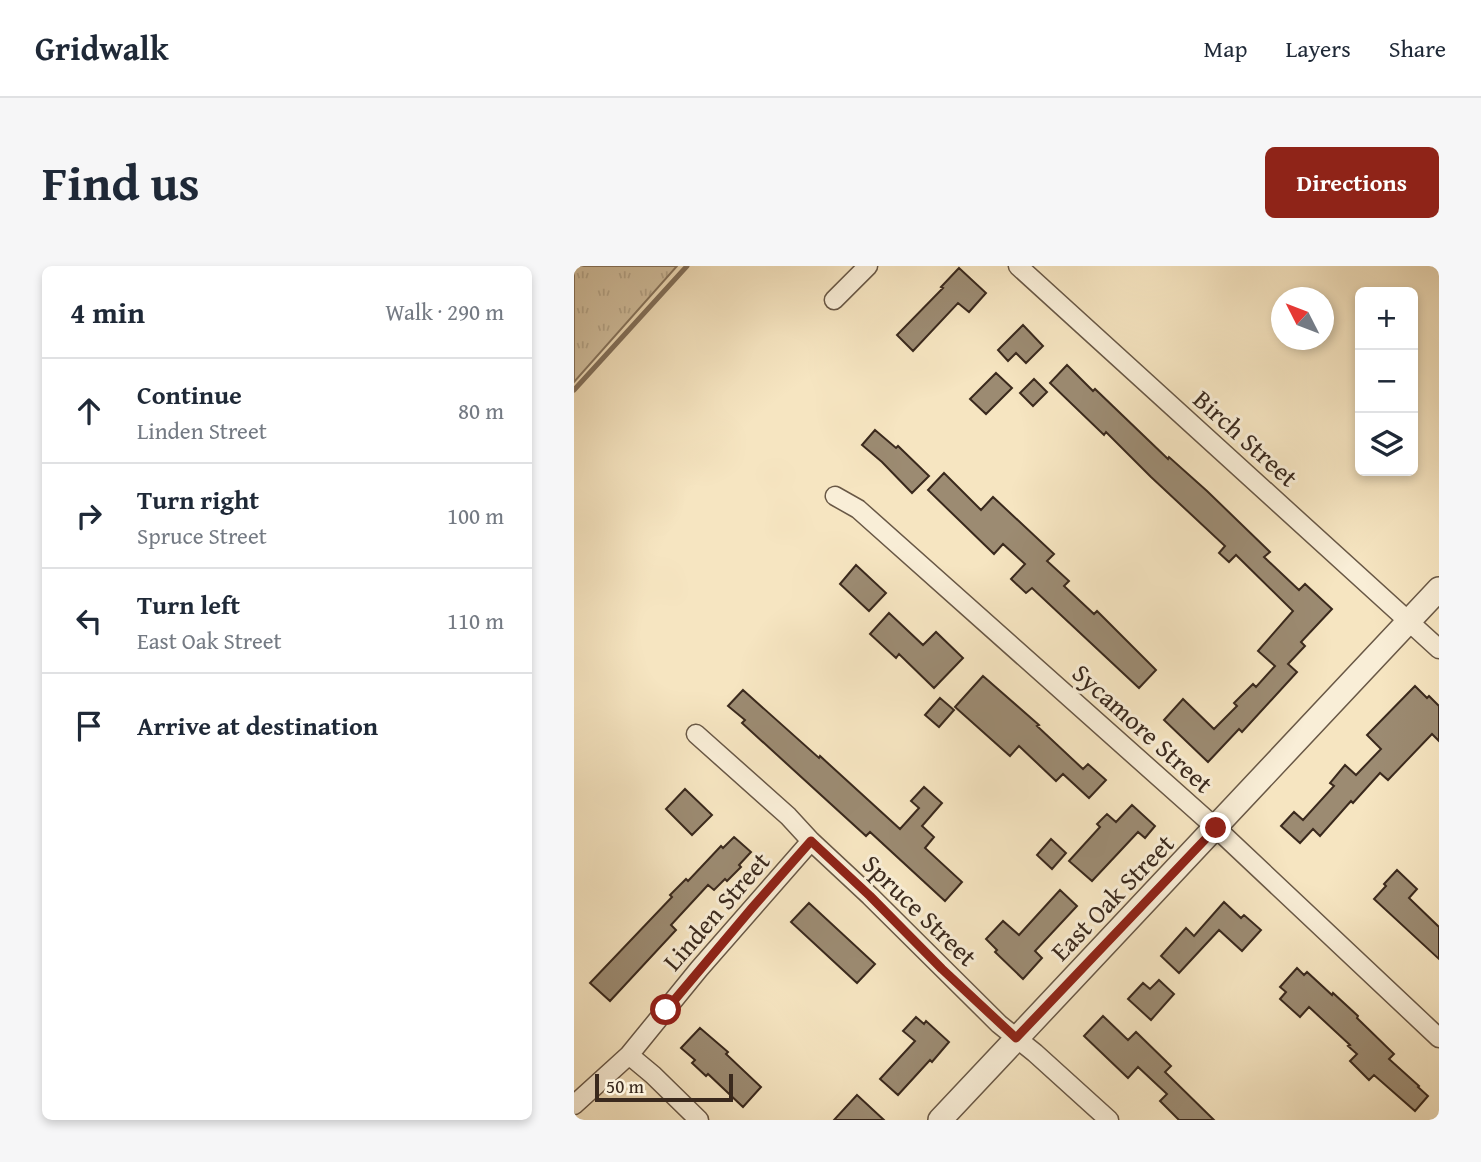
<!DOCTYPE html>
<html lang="en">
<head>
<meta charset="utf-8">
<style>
  body { margin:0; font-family:"Gentium Book Plus",serif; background:#f6f6f7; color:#1f2937 }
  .controls { position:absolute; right:21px; top:21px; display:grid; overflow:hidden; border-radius:10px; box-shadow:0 4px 10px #0003 }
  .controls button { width:63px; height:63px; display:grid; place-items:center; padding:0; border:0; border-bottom:2px solid #e0e1e3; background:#fff; color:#1f2937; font:35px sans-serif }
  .compass { position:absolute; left:697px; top:21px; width:63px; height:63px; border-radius:50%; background:#fff; box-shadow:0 4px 10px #0003; rotate:312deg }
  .scale { position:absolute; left:21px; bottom:18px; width:138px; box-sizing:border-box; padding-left:7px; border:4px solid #3a291d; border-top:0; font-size:19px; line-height:24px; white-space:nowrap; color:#3a291d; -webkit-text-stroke:5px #f9eed7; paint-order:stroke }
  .stop { position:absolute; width:21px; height:21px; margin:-16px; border:5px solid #8f2418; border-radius:50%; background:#fff }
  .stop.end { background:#8f2418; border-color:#fff; box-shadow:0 2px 7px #0008 }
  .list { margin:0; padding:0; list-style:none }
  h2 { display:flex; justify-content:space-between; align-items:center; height:91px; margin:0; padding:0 28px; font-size:30px }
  h2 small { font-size:23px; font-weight:400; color:#747a83 }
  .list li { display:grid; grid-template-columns:46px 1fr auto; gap:21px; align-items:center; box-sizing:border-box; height:105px; padding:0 28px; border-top:2px solid #e0e1e3 }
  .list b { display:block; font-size:26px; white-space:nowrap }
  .list p { margin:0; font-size:23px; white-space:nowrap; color:#747a83 }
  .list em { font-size:23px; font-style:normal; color:#747a83 }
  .icon { flex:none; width:38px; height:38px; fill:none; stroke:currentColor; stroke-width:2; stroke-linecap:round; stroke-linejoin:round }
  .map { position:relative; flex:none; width:865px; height:854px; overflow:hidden; border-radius:10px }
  header { display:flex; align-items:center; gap:42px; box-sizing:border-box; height:98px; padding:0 35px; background:#fff; border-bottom:2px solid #e0e1e3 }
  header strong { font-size:33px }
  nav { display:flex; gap:38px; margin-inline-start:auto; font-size:24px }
  .intro { display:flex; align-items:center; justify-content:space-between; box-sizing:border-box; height:168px; padding:0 42px }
  h1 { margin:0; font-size:49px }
  .button { padding:18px 32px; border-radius:10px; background:#8f2418; color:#fff; font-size:24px; font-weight:700 }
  main { display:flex; gap:42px; padding:0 42px }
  aside { flex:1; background:#fff; border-radius:10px; box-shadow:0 4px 10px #0003 }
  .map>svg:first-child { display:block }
  .grass { fill:url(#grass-tufts); stroke:#887761; stroke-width:2 }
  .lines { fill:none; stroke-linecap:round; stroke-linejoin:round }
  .stream { stroke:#84735e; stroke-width:5 }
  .building { fill:#9c8b72; stroke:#3a291d; stroke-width:2 }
  .minor-casing { stroke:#695846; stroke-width:21 }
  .tertiary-casing { stroke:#695846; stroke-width:26 }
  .minor { stroke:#f9eed7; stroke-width:18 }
  .tertiary { stroke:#f9eed7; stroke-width:23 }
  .route { stroke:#8f2418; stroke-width:9 }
  .labels { text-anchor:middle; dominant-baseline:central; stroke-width:6; stroke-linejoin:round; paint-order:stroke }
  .street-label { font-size:26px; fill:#3a291d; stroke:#f9eed7 }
</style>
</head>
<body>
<header>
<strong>Gridwalk</strong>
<nav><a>Map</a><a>Layers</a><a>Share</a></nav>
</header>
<div class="intro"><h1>Find us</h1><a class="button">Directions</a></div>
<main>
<aside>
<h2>4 min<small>Walk · 290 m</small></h2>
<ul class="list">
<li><svg class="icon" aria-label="ahead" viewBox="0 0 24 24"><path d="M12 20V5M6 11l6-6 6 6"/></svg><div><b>Continue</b><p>Linden Street</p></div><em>80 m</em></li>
<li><svg class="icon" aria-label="right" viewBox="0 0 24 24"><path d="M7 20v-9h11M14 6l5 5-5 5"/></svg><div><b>Turn right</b><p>Spruce Street</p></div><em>100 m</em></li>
<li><svg class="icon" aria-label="left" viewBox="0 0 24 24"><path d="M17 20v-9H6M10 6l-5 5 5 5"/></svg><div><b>Turn left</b><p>East Oak Street</p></div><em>110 m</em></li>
<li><svg class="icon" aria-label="arrive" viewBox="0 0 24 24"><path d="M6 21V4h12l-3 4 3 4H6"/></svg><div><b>Arrive at destination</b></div></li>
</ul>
</aside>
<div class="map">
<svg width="865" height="854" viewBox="0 0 865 854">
  <defs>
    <pattern id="grass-tufts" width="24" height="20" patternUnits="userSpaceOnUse" patternTransform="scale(1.75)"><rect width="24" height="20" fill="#d6c5a5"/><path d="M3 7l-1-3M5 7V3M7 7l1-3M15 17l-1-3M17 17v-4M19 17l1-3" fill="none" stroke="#b8a98e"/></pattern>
  </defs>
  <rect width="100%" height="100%" fill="#f6e5c1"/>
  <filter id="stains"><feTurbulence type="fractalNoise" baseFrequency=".00286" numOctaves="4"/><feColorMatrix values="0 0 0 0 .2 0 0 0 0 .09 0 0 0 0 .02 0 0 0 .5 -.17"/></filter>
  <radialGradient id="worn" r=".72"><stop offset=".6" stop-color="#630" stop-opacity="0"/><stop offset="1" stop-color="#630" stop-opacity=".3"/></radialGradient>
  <path class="grass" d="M 0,0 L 103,0 L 0,116 Z"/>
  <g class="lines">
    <path class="stream" d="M 0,124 L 113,0"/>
  </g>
  <path class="building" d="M 385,2 L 412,27 L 395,46 L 384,37 L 339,85 L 323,69 L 369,22 L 367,21 Z
    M 449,59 L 469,80 L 452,97 L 442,87 L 434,95 L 424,84 Z
    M 493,99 L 519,125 L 521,123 L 594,193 L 595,191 L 633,225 L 696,286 L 690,291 L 725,324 L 731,318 L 758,343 L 727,376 L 731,380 L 714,398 L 723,406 L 668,466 L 665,463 L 634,496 L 590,454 L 609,433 L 640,463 L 663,440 L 660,437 L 679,418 L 682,421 L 701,400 L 684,385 L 719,345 L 662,289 L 655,296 L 645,287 L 651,280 L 577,211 L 532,166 L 530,169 L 476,117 Z
    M 422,107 L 438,122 L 412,148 L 396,133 Z
    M 460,113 L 473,126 L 459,140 L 446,127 Z
    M 301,164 L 322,182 L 324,180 L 355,210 L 338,227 L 308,196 L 288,179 Z
    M 370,207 L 407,244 L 419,231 L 480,288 L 473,295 L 495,315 L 490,320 L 520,348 L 523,345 L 582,404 L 565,422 L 458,322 L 452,327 L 437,313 L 451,298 L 429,278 L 420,288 L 354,224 Z
    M 282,299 L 312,327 L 295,345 L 266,318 Z
    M 315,347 L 349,379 L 362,366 L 389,392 L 360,422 L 325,388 L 322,392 L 296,368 Z
    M 409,410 L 465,459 L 463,460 L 509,503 L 514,498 L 532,514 L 515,532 L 489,508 L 482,515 L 445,480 L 436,490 L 381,441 Z
    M 841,420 L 853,432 L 855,430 L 865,440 L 865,475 L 858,468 L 814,514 L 806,507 L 779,537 L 777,535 L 746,570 L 739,563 L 726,577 L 707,560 L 720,546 L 729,554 L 760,520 L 756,517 L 771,499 L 782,509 L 807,483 L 793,469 Z
    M 169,424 L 245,492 L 246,490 L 326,563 L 345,542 L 337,535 L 350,521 L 368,537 L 348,560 L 360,571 L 351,582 L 388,616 L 371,635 L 296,566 L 292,570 L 168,457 L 171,454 L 154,440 Z
    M 366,432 L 380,444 L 365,461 L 351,449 Z
    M 111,523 L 138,549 L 118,569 L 92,543 Z
    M 558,539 L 581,560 L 571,572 L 564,566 L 518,615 L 495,595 L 526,561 L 523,558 L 533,548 L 542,556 Z
    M 160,571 L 177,586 L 165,599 L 167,601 L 153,615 L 151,613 L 140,624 L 134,619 L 97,659 L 102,664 L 36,735 L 16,717 L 98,631 L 96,629 L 112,613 L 114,615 L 147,580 L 149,582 Z
    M 477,573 L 492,587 L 478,603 L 463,589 Z
    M 823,604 L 843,623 L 835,632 L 865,661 L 865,693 L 800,633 L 812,620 L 810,618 Z
    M 486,624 L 503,640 L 461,685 L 468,692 L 449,713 L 421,686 L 423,684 L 412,673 L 429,655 L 445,669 Z
    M 650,636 L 667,652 L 670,649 L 687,664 L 668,685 L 645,664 L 605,707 L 587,690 L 612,662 L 620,670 Z
    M 235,637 L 301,698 L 283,717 L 217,656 Z
    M 723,702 L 730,709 L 733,706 L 758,729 L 759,727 L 784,750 L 783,752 L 820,788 L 815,793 L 845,820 L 844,821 L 854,830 L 841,845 L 800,809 L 795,814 L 776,795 L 783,788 L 774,780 L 776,779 L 735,741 L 726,751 L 706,733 L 712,726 L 706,721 Z
    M 585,714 L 600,728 L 577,754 L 554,733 L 569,717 L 576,723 Z
    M 529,750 L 554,774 L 562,766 L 597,800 L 591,806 L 640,854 L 605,854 L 586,835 L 593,828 L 564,801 L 554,812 L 510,770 Z
    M 342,751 L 350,758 L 352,755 L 375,776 L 358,796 L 356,794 L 324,829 L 306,813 L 341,775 L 329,765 Z
    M 126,762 L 154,786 L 152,788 L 187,821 L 169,841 L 134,808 L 132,810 L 118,797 L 121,794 L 107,782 Z
    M 283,829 L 310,854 L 260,854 Z"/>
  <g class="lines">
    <g class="minor-casing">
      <path id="minor" d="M 444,0 L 865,383
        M 260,34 L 294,0
        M 261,230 L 284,243 L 642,562 L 865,772
        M 122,468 L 214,550 L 237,575 L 296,630 L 425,758 L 461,787 L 535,854
        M 55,789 L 79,809 L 125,854
        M 0,839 L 55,789 L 125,703 L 237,575"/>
    </g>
    <g class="tertiary-casing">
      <path id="tertiary" d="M 366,854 L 865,323"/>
    </g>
    <use href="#minor" class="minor"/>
    <use href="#tertiary" class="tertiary"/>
  </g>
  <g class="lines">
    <path class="route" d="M 92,744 L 178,642 L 237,575 L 296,630 L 368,703 L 442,772 L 642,562"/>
  </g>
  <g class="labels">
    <g class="street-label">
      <text transform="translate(672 172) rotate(42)">Birch Street</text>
      <text transform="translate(569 462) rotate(42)">Sycamore Street</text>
      <text transform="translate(538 631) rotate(-46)">East Oak Street</text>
      <text transform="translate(346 644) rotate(44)">Spruce Street</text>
      <text transform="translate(142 645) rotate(-49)">Linden Street</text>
    </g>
  </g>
  <rect width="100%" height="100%" filter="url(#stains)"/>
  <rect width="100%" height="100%" fill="url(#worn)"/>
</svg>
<div class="controls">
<button>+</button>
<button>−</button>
<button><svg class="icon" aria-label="layers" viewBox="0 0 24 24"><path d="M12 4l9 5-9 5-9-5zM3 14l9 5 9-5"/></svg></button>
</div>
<svg class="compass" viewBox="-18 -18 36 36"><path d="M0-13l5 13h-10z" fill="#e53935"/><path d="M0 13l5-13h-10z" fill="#747a83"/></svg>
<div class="scale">50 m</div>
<div class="stop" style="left:92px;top:744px"></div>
<div class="stop end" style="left:642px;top:562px"></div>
</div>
</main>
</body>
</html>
